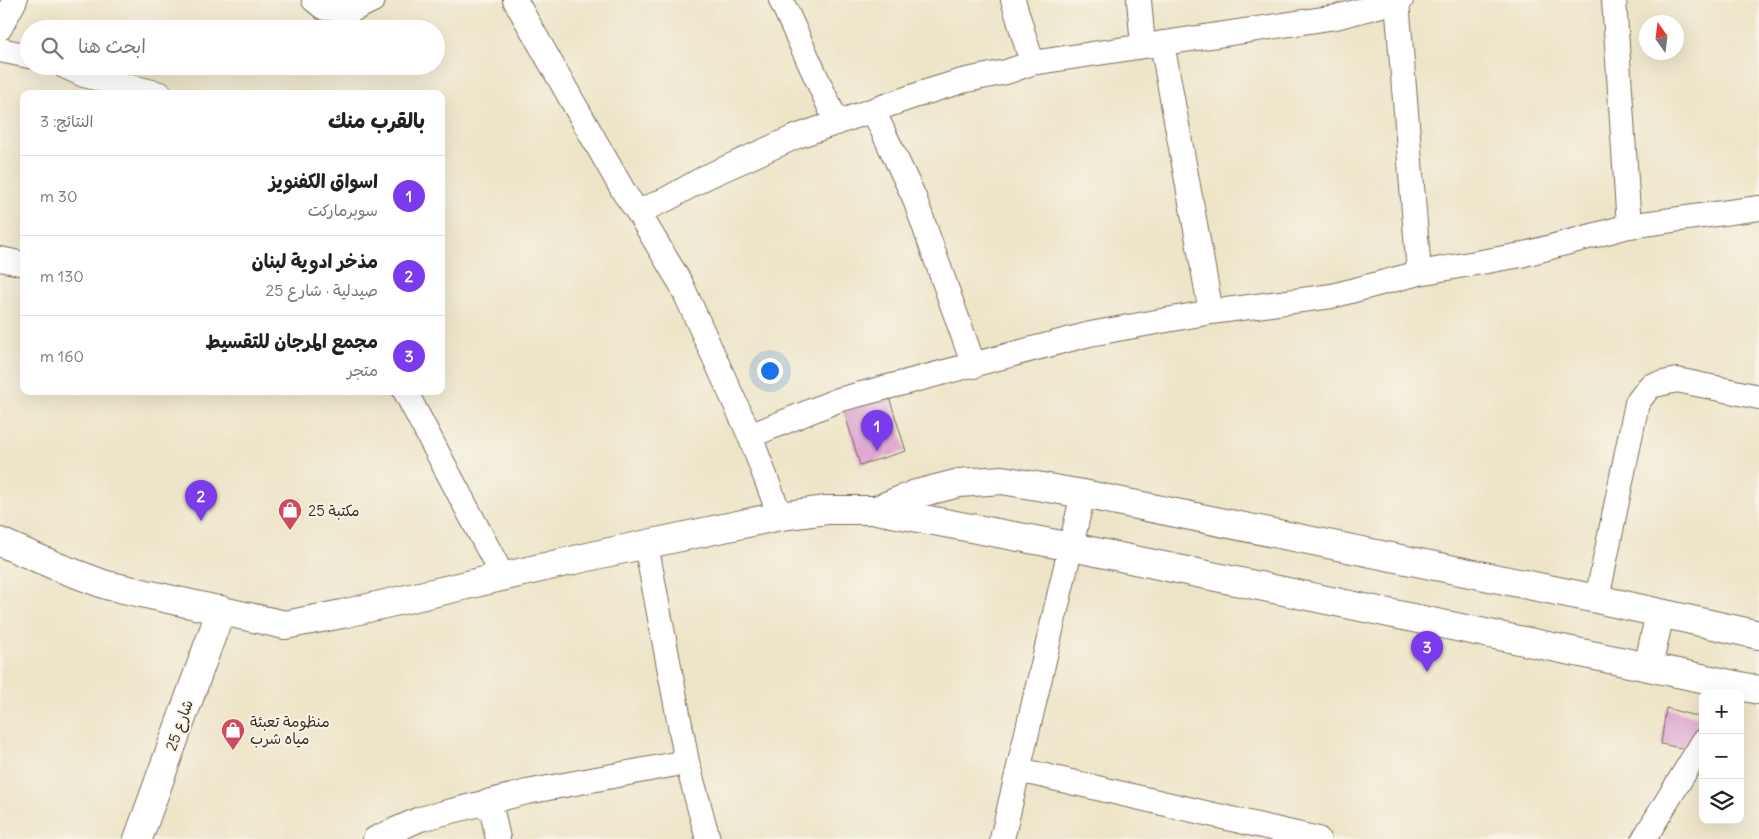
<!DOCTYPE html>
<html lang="ar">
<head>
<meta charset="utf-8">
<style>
  body { margin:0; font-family:Delius,"Playpen Sans Arabic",sans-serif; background:#f6f6f6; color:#222; direction:rtl }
  .controls { position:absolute; right:15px; bottom:15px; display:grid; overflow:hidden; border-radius:10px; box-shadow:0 5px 20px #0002 }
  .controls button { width:45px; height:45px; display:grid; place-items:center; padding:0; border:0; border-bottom:1px solid #e0e0e0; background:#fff; color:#222; font:25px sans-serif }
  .compass { position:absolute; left:1639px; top:15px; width:45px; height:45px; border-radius:50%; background:#fff; box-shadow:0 5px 20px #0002; rotate:346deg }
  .you { position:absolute; left:769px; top:370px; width:18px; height:18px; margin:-12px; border:4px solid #fff; border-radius:50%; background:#1a73e8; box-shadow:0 0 0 8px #1a73e833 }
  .badge { display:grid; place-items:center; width:32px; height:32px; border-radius:50%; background:#7c3aed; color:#fff; font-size:16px; font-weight:700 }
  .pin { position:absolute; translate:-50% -41px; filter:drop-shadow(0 1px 2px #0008) }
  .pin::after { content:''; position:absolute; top:26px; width:18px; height:15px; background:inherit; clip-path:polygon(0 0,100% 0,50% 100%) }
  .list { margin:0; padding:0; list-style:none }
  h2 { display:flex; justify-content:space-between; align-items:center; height:65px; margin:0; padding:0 20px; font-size:21px }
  h2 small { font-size:16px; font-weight:400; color:#767676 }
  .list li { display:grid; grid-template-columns:32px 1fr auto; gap:15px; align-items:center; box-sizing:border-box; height:80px; padding:0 20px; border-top:1px solid #e0e0e0 }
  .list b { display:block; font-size:19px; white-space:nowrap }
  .list p { margin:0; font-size:16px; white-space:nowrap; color:#767676 }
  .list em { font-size:16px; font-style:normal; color:#767676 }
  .icon { flex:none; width:28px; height:28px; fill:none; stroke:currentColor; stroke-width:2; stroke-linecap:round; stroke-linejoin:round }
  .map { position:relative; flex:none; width:1759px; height:839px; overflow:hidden; direction:ltr }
  .search { position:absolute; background:#fff; box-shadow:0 5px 20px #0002; left:20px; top:20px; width:425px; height:55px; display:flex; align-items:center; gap:12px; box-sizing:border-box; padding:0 18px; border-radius:28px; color:#767676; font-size:19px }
  .panel { position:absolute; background:#fff; box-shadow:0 5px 20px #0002; left:20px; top:90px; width:425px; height:305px; border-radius:10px; direction:rtl }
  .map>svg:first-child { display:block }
  .building { fill:#dfa4d1 }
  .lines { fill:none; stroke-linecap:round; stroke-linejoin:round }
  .street-casing { stroke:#7a6b5a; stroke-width:26 }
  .secondary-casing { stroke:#7a6b5a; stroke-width:30 }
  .street { stroke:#fff; stroke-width:24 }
  .secondary { stroke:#fff; stroke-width:28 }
  .labels { text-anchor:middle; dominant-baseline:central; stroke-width:4; stroke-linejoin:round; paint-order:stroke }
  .poi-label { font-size:15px; fill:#3b2a1e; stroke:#f7f3e8; text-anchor:start }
  .street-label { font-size:15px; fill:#3b2a1e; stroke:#f7f3e8 }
</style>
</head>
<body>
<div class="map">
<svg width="1759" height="839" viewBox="0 0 1759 839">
  <rect width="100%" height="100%" fill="#f7f3e8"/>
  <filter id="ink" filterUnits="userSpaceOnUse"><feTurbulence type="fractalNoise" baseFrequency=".02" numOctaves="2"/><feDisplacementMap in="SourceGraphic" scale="10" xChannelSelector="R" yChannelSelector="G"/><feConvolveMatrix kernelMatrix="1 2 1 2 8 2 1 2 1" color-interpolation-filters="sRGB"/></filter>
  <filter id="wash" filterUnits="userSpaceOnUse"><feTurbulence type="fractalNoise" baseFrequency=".0096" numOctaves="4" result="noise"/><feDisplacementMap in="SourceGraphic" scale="20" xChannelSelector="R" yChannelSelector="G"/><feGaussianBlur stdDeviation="1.12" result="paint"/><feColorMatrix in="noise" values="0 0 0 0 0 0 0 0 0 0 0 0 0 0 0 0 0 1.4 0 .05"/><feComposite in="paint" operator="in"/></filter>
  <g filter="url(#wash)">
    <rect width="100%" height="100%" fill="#eee5c8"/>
    <g id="blocks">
      <path class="building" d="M 889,397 L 906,451 L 860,465 L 844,411 Z
        M 1666,708 L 1702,718 L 1691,750 L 1661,744 Z"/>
    </g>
  </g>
  <g filter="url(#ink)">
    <use href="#blocks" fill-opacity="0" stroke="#7a6b5a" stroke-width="1"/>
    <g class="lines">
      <g class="street-casing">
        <path id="street" d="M 314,0 L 324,8 L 352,10 L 373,0
          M 515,0 L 625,194 L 638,212 L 681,284 L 750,436 L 780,516
          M 781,0 L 837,123
          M 1013,0 L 1032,63
          M 1139,0 L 1143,46
          M 1614,0 L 1629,226
          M 1397,1 L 1419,273
          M 0,28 L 15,0
          M 1162,43 L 1211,312
          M 0,50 L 29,56
          M 64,66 L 84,75 L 160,94
          M 873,110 L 914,197 L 974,366
          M 638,212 L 667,199 L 706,177 L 795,137 L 923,93 L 962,81 L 1006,72 L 1032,63 L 1336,17 L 1401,0
          M 0,259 L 24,264
          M 405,391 L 503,577
          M 750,436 L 838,400 L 1090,334 L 1211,312 L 1332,296 L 1419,273 L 1521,255 L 1629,226 L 1759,208
          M 646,544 L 687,762 L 708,839
          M 1597,599 L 1637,403 L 1650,386 L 1677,380 L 1759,397
          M 1019,770 L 1318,839
          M 490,801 L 498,839
          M 375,839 L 420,819 L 527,792 L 687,762
          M 1002,839 L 1083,494
          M 1644,839 L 1703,742"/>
      </g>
      <g class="secondary-casing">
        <path id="secondary" d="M 876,510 L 916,494 L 959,483 L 1002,480 L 1083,494 L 1597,599 L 1759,635
          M 0,542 L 58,567 L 106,585 L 285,625 L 342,614 L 605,553 L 780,516 L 827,510 L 876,510 L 1072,547 L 1759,690
          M 1648,667 L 1660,613
          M 138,839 L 221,610"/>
      </g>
      <use href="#street" class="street"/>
      <use href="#secondary" class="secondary"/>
    </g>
  </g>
  <defs>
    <g id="shop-pin" transform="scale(1.25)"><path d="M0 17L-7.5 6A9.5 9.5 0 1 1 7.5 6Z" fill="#d1495b" stroke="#f7f3e8"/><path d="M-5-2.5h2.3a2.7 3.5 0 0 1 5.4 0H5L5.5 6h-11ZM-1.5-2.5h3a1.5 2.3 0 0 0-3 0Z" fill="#fff"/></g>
  </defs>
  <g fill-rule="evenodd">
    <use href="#shop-pin" x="290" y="510"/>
    <use href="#shop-pin" x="233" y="730"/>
  </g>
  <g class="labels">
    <g class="poi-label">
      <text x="308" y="510">مكتبة 25</text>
      <text x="250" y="721">منظومة تعبئة<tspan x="250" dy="17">مياه شرب</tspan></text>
    </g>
    <g class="street-label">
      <text transform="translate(179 725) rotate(-70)">شارع 25</text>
    </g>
  </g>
</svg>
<div class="controls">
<button>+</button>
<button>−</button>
<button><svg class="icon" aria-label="layers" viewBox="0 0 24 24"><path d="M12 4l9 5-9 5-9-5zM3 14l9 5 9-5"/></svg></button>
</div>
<svg class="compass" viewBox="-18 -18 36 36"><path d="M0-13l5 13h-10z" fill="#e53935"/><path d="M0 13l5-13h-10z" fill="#767676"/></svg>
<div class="you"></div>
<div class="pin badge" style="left:877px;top:451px">1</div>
<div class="pin badge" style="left:201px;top:521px">2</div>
<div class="pin badge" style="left:1427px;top:672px">3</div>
<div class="search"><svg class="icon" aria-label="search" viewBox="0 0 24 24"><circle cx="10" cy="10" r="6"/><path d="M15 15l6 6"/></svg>ابحث هنا</div>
<section class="panel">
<h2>بالقرب منك<small>النتائج: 3</small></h2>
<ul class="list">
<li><span class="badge">1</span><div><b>اسواق الكفنويز</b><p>سوبرماركت</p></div><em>30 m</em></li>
<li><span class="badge">2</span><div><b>مذخر ادوية لبنان</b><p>صيدلية · شارع 25</p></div><em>130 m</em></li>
<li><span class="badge">3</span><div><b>مجمع المرجان للتقسيط</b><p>متجر</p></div><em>160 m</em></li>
</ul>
</section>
</div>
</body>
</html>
